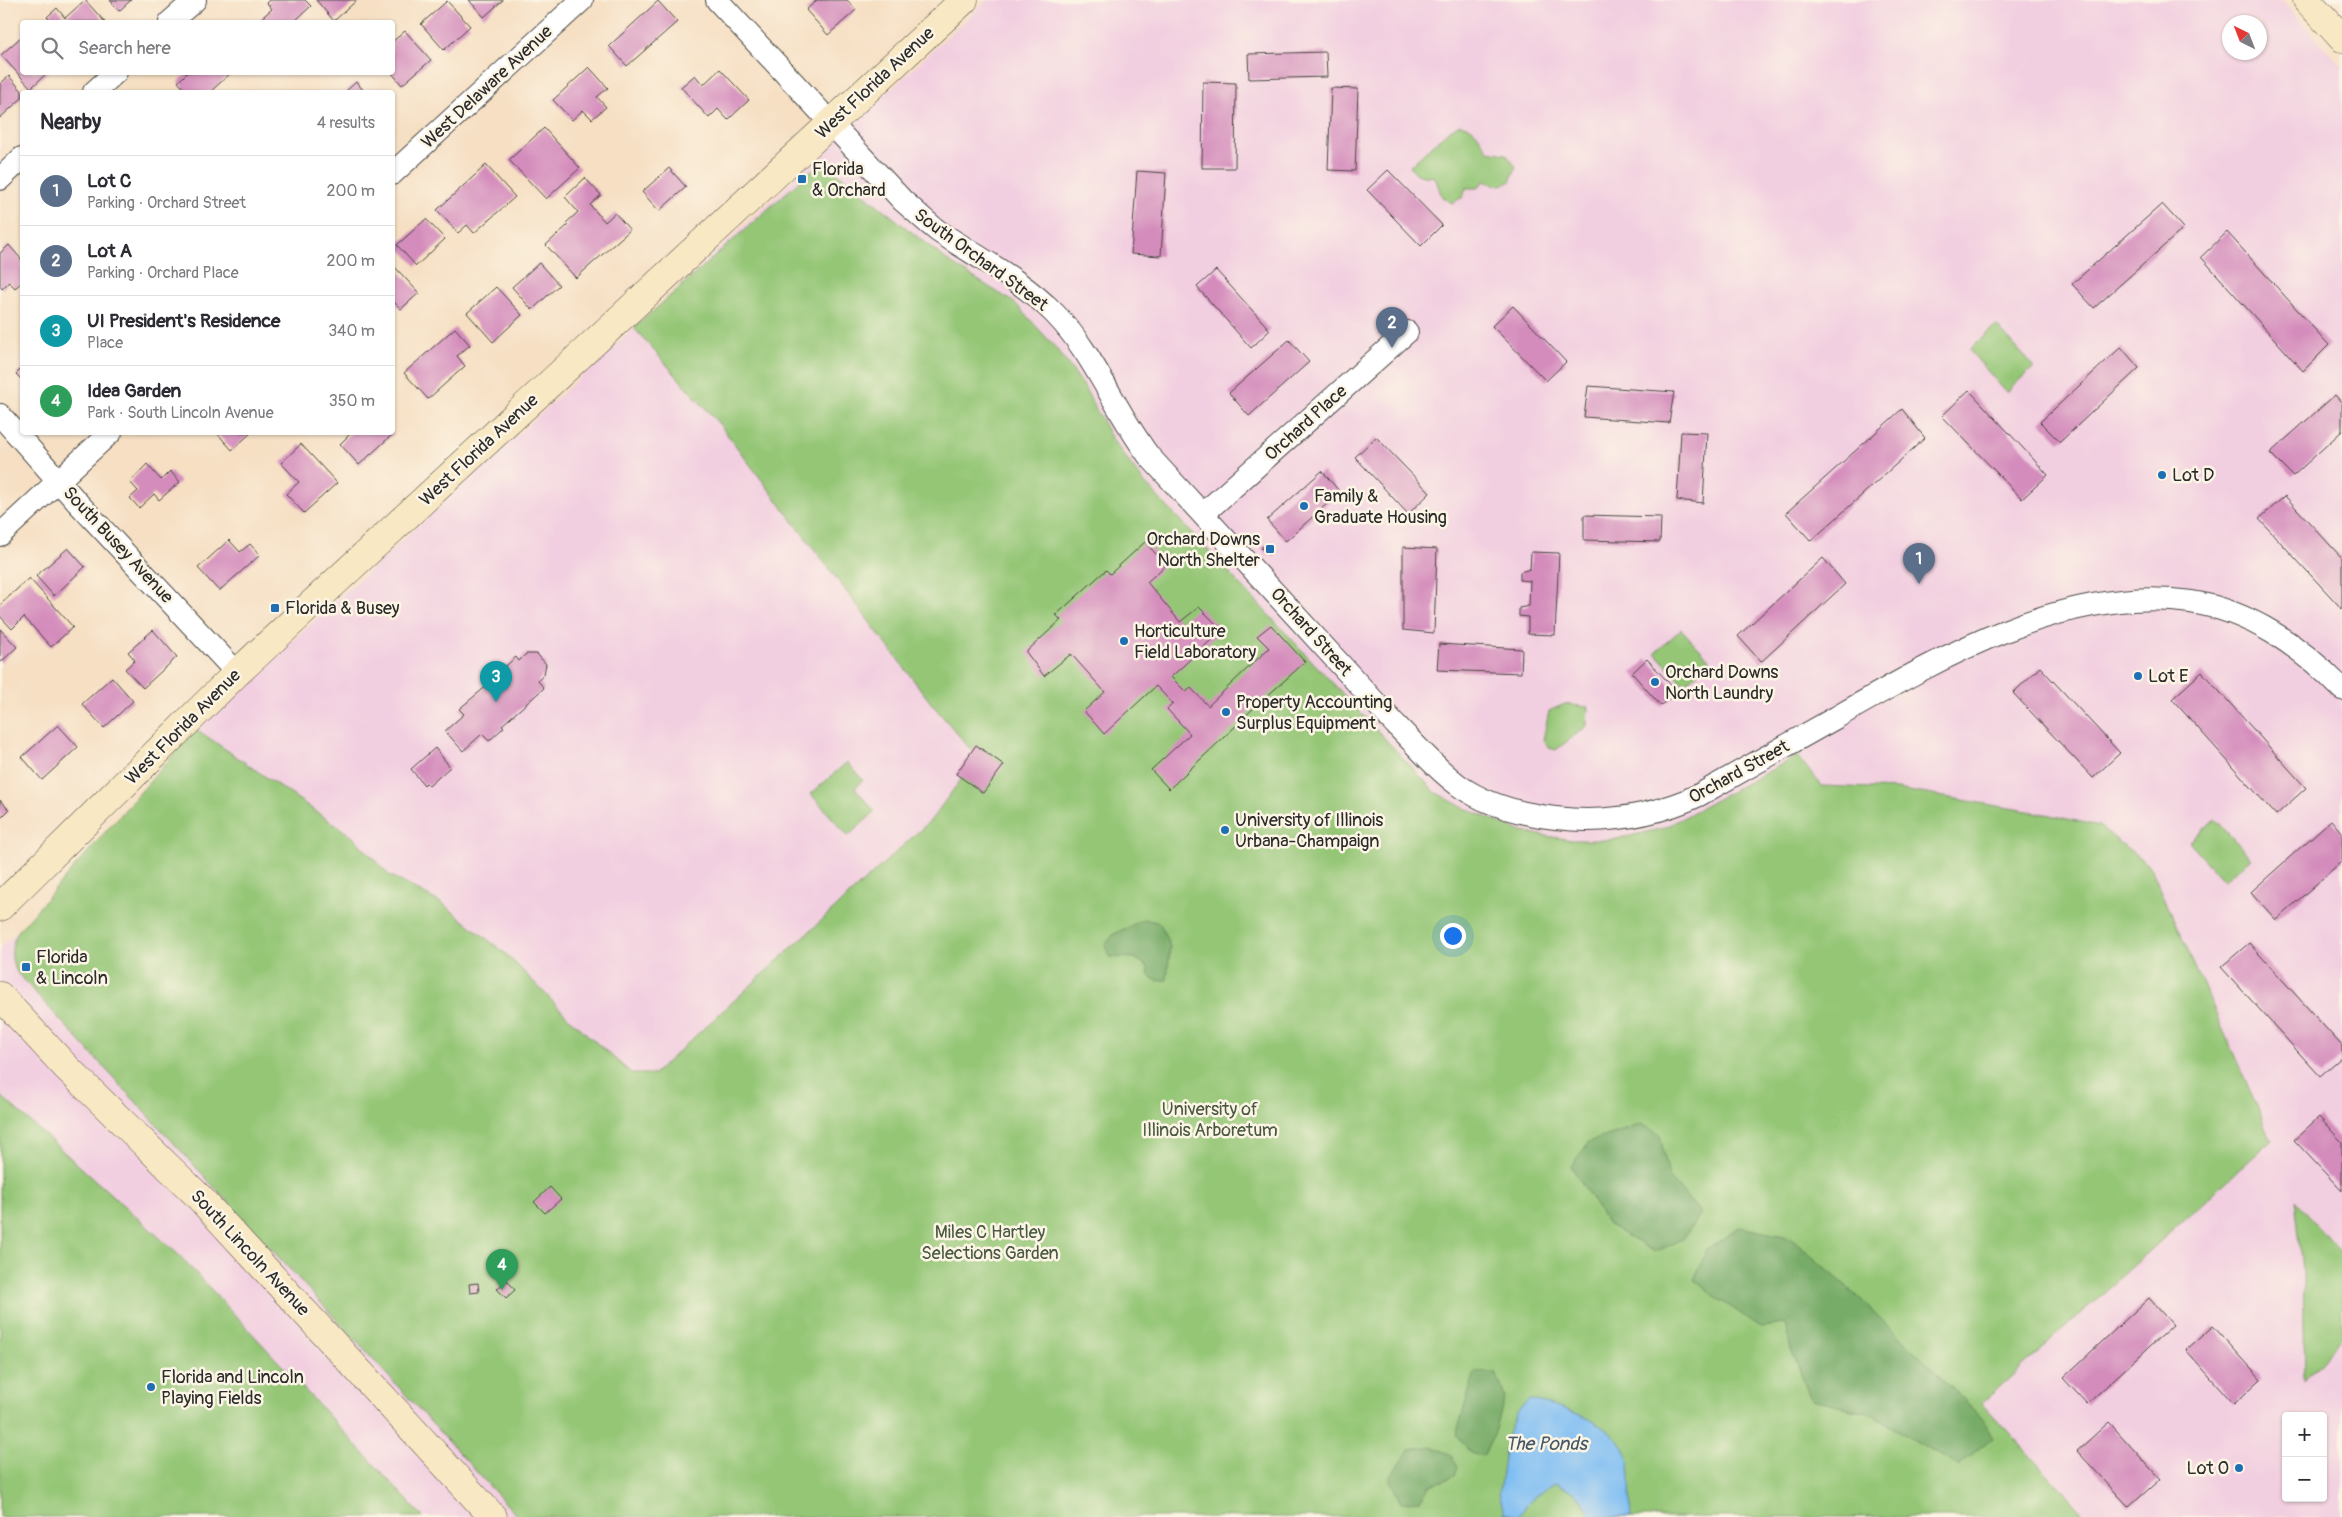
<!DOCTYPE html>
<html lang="en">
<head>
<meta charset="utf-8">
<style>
  body { margin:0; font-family:Pangolin,sans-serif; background:#f2f2f3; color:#2b2b33 }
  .controls { position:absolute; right:15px; bottom:15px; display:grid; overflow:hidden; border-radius:5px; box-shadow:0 1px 4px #0004 }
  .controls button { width:45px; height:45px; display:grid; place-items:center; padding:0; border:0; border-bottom:1px solid #e1e1e2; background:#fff; color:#2b2b33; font:25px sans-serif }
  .compass { position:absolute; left:2222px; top:15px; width:45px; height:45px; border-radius:50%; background:#fff; box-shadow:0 1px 4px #0004; rotate:318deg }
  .you { position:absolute; left:1452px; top:935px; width:18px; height:18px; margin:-12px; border:4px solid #fff; border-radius:50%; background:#1a73e8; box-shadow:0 0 0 8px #1a73e833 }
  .badge { display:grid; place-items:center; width:32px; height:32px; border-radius:50%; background:#7c3aed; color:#fff; font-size:16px; font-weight:700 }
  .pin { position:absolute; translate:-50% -41px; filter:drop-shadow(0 1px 2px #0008) }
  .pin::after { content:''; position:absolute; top:26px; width:18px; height:15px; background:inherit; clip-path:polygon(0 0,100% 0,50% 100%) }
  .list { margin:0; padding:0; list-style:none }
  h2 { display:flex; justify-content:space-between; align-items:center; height:65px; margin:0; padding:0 20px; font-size:21px }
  h2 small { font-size:16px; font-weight:400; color:#7c7c81 }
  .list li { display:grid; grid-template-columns:32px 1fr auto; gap:15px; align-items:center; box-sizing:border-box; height:70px; padding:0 20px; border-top:1px solid #e1e1e2 }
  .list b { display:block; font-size:19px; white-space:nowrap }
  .list p { margin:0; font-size:16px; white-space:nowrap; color:#7c7c81 }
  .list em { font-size:16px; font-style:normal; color:#7c7c81 }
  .icon { flex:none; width:28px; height:28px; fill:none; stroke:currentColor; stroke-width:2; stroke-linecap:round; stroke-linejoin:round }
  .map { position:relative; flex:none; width:2342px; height:1517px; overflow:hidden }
  .search { position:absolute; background:#fff; box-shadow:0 1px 4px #0004; left:20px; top:20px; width:375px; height:55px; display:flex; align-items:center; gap:12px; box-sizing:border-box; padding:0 18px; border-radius:5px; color:#7c7c81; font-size:19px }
  .panel { position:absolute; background:#fff; box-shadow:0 1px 4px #0004; left:20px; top:90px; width:375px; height:345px; border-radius:5px }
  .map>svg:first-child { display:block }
  .built { fill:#f2cfe0; fill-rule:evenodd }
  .green { fill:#94c676; stroke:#607850 }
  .forest { fill:#77ab67; stroke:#516b49 }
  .water { fill:#7fbef3; stroke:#55748f }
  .building { fill:#d48cbc }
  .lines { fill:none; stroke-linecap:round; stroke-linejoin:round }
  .street-casing { stroke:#494642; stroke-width:24 }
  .secondary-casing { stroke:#494642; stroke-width:29 }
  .street { stroke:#fff; stroke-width:22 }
  .secondary { stroke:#f8e8c3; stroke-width:28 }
  .poi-dot { fill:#1f6fb2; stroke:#fcf5e5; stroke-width:2 }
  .labels { text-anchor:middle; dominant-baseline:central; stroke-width:5; stroke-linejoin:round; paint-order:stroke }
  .street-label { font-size:18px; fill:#2b2b2b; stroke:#fcf5e5 }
  .poi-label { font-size:18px; fill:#2b2b2b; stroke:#fcf5e5; text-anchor:start }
  .park-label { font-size:18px; fill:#4a5a42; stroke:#fcf5e5 }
  .water-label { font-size:19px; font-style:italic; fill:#445767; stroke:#fcf5e5 }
</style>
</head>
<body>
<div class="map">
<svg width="2342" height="1517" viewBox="0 0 2342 1517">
  <rect width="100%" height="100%" fill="#fcf5e5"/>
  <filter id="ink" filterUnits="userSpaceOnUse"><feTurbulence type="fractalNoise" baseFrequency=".02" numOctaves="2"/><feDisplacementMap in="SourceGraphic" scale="10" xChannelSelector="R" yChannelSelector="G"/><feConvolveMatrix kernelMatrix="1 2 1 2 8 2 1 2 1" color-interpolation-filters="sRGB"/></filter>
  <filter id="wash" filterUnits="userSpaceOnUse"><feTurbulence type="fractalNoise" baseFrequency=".0096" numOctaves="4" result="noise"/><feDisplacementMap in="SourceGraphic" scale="20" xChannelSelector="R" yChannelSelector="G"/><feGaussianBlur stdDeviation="1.12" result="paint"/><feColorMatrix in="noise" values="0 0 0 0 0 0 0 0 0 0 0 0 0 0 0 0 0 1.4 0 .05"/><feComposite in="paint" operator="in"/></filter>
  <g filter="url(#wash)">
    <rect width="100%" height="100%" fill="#f6dfc3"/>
    <path class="built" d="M 987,0 L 2281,0 L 2342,66 L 2342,1517 L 0,1517 L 0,948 L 19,930 L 196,729 L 634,328 ZM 2230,22 L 2260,22 L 2260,52 L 2230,52 ZM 2286,1416 L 2323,1416 L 2323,1498 L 2286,1498 Z"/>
    <path class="green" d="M 1460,124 C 1476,127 1480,138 1488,151 L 1506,154 L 1516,167 L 1510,182 L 1498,186 L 1484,181 L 1478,188 L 1466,188 L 1463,197 L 1452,203 L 1442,197 L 1435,177 C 1423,176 1417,177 1410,166 L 1447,132 Z
      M 822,161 L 952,264 L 1015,303 L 1055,347 L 1082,383 L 1112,439 L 1144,482 L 1435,792 L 1462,807 L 1522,832 L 1572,840 L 1612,840 L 1664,828 L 1797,756 L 1822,786 L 1897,789 L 2045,814 L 2099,826 L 2150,866 L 2272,1140 L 1982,1403 L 2086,1517 L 518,1517 L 18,974 C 9,960 10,945 19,930 L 196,729 L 353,837 L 389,875 L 443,904 L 506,954 L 573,1022 L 632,1074 L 654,1074 L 931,820 L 962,778 L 983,793 L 1003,764 L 977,745 L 972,751 L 931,703 L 720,425 L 634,328 Z
      M 1996,325 L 2034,367 L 2006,392 L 1969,350 Z
      M 1681,629 L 1711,661 L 1684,685 L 1655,653 Z
      M 1565,704 L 1588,707 L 1587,726 L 1556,750 L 1549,748 L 1543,740 L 1549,711 Z
      M 847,762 L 863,780 L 855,788 L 875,812 L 848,836 L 811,794 Z
      M 2215,819 L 2251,858 L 2224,881 L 2189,842 Z
      M 0,1095 L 180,1256 L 423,1517 L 0,1517 Z
      M 2295,1200 L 2342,1254 L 2342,1337 L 2305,1381 L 2303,1271 Z"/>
    <path class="forest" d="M 1144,919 L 1160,923 L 1170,947 L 1167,980 L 1157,981 L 1149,976 L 1148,967 L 1135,958 L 1109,957 L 1105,945 L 1114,934 Z
      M 1642,1124 L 1660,1135 L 1669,1177 L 1701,1213 L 1683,1239 L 1655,1252 L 1608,1225 L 1571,1166 L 1589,1142 Z
      M 1739,1227 L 1789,1237 L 1850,1289 L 1980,1415 L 1993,1437 L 1958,1466 L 1867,1412 L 1811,1400 L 1791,1349 L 1785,1324 L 1761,1327 L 1720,1300 L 1694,1280 L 1707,1250 Z
      M 1475,1372 L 1496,1373 L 1505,1397 L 1494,1435 L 1483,1456 L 1470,1452 L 1456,1435 Z
      M 1431,1446 L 1450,1454 L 1458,1466 L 1455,1476 L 1431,1485 L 1420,1500 L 1401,1503 L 1389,1478 L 1409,1450 Z"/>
    <path class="water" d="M 1529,1400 C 1558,1404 1608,1422 1624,1448 C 1633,1463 1629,1499 1631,1517 L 1591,1517 C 1582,1496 1576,1491 1555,1483 L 1534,1497 L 1518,1516 L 1504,1513 L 1499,1493 L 1507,1437 L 1517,1412 Z"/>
    <g id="blocks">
      <path class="building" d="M 85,0 L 105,22 L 52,22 L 47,17 L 57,8 L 65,18 Z
        M 110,0 L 131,0 L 119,11 Z
        M 270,0 L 305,0 L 311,6 L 294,22 L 261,22 L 259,20 L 272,9 L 267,3 Z
        M 316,0 L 357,0 L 334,21 Z
        M 469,0 L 503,0 L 484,17 Z
        M 817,0 L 847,0 L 856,10 L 828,35 L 806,10 Z
        M 447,1 L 470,26 L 444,50 L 421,24 Z
        M 658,1 L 677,22 L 627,66 L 609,46 Z
        M 405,31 L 431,60 L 402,85 L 391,72 L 392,42 Z
        M 22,36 L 22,72 L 48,72 L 31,88 L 1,55 Z
        M 1326,52 L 1327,77 L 1249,79 L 1248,54 Z
        M 589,67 L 608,88 L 597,97 L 606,107 L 592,119 L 583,110 L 572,120 L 553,100 Z
        M 720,69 L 749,100 L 728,120 L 718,109 L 709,118 L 681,87 L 695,75 L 703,85 Z
        M 188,72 L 232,72 L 210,92 L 187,92 L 178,82 Z
        M 9,76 L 22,91 L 22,98 L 0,118 L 0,84 Z
        M 356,82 L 365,92 L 345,92 Z
        M 1203,82 L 1236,83 L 1235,168 L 1202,168 Z
        M 1331,88 L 1358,89 L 1355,171 L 1328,170 Z
        M 544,128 L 580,168 L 546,199 L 509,160 Z
        M 486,165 L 515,197 L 474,233 L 467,225 L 458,233 L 437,210 Z
        M 669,168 L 686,187 L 659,211 L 642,192 Z
        M 1388,170 L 1442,225 L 1421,246 L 1367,190 Z
        M 1137,171 L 1166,173 L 1161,256 L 1131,254 Z
        M 585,178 L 601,195 L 590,205 L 605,222 L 615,213 L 630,230 L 576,278 L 546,245 L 568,225 L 566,223 L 578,212 L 565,197 Z
        M 2162,204 L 2184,228 L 2094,308 L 2072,284 Z
        M 426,219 L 445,239 L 416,266 L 397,245 Z
        M 2227,232 L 2329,345 L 2303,371 L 2201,257 Z
        M 9,245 L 22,260 L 22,282 L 15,288 L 9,282 L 2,289 L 0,286 L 0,253 Z
        M 539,263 L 559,285 L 532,310 L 512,287 Z
        M 392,264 L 419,293 L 401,309 L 392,300 Z
        M 1216,270 L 1270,330 L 1251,348 L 1197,287 Z
        M 496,287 L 522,315 L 493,342 L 467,313 Z
        M 1513,306 L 1566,362 L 1546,381 L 1492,326 Z
        M 455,328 L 470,345 L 457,356 L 465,366 L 428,399 L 404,373 Z
        M 1289,340 L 1309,362 L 1249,416 L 1229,393 Z
        M 2121,347 L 2139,368 L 2060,442 L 2040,422 Z
        M 22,368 L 22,380 L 16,374 Z
        M 1588,386 L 1674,392 L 1669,423 L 1584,417 Z
        M 1969,390 L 2048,475 L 2022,499 L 1942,416 Z
        M 2335,395 L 2342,403 L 2342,431 L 2293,476 L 2270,453 Z
        M 1902,409 L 1925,438 L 1811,541 L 1786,513 Z
        M 216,432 L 252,432 L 232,450 Z
        M 352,432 L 392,432 L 393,434 L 359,465 L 340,444 Z
        M 1681,432 L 1707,433 L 1703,503 L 1677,500 Z
        M 1376,437 L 1430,493 L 1408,514 L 1355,457 Z
        M 301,444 L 337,483 L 304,513 L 286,494 L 299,482 L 281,463 Z
        M 147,464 L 161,480 L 170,471 L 180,482 L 159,500 L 154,494 L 139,508 L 130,498 L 138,491 L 130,482 Z
        M 1322,471 L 1340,492 L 1286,541 L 1267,520 Z
        M 2285,496 L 2342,558 L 2342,609 L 2259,519 Z
        M 1584,515 L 1661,517 L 1660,542 L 1584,540 Z
        M 229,540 L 240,552 L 250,544 L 260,555 L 219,591 L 198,568 Z
        M 1145,542 L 1166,565 L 1147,582 L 1180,622 L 1199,607 L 1222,630 L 1171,677 L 1186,692 L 1191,688 L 1208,706 L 1269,648 L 1257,636 L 1271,625 L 1305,662 L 1244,717 L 1250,724 L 1244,729 L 1239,723 L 1169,789 L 1151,770 L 1190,734 L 1167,709 L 1173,704 L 1156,686 L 1104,734 L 1084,711 L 1105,692 L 1071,654 L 1044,676 L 1026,652 L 1061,620 L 1056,615 L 1106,570 L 1110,574 Z
        M 1265,544 L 1272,552 L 1268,555 L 1261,548 Z
        M 1403,547 L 1437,549 L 1434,633 L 1403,630 Z
        M 68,548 L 85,567 L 54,596 L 36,576 Z
        M 1531,552 L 1559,553 L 1555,635 L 1528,634 L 1528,617 L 1519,616 L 1519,608 L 1529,606 L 1530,581 L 1520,580 L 1520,572 L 1530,569 Z
        M 1823,558 L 1845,584 L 1761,662 L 1738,636 Z
        M 29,578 L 73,627 L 51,647 L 24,617 L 12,629 L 0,616 L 0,605 Z
        M 0,629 L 17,647 L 0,663 Z
        M 153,630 L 177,657 L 143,688 L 125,669 L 135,660 L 128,652 Z
        M 1439,644 L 1522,649 L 1521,673 L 1437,670 Z
        M 526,654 L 537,654 L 546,664 L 544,674 L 538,681 L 544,688 L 502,725 L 504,727 L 489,741 L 482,734 L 463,751 L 445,731 L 464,714 L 459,709 L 501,674 L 499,672 L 516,657 L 519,661 Z
        M 1647,659 L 1677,692 L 1661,706 L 1632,673 Z
        M 2040,667 L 2120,753 L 2093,778 L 2013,693 Z
        M 2202,672 L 2306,788 L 2276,815 L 2172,699 Z
        M 112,677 L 133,701 L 104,728 L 82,704 Z
        M 58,725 L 78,747 L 42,780 L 22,757 Z
        M 976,745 L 1004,765 L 983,793 L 956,774 Z
        M 435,748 L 450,767 L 429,786 L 426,783 L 424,785 L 411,769 Z
        M 0,800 L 9,810 L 0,819 Z
        M 2331,820 L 2342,833 L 2342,861 L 2276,920 L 2251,892 Z
        M 2249,943 L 2342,1046 L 2342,1057 L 2320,1076 L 2221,967 Z
        M 2319,1117 L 2342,1142 L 2342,1191 L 2294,1140 Z
        M 550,1187 L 561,1199 L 545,1213 L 534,1202 Z
        M 507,1280 L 515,1290 L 506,1298 L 497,1289 Z
        M 478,1283 L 479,1292 L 470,1293 L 469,1284 Z
        M 2149,1298 L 2173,1325 L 2087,1404 L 2063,1378 Z
        M 2213,1326 L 2261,1379 L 2234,1404 L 2186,1350 Z
        M 2109,1422 L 2160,1479 L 2129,1507 L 2077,1451 Z"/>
    </g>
  </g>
  <g filter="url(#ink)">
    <use href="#blocks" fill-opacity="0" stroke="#494642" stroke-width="1"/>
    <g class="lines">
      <g class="street-casing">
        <path id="street" d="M 717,0 L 903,201 C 915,211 926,222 938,231 C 977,257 1022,280 1055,314 C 1095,355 1115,411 1149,456 L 1395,724 C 1416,745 1437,770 1461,787 C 1480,800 1503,808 1525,813 C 1585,826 1643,821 1699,795 C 1745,769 1791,743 1837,717 C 1941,657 2067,584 2191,602 C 2250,611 2302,647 2342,689
          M 170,22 L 195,0
          M 94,92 L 116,72
          M 392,174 L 582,0
          M 0,179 L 22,158
          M 0,415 L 77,502 L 237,673
          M 1203,514 L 1407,332
          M 0,535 L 111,432"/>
      </g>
      <g class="secondary-casing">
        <path id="secondary" d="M 2307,0 L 2342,38
          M 0,907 L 237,673 L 964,0
          M 0,996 L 66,1067 L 198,1196 L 493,1517"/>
      </g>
      <use href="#street" class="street"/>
      <use href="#secondary" class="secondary"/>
    </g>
  </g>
  <g class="poi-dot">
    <rect x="797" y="174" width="10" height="10" rx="2.5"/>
    <circle cx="2162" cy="475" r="5"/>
    <circle cx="1304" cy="506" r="5"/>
    <rect x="1265" y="544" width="10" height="10" rx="2.5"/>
    <rect x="270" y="603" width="10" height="10" rx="2.5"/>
    <circle cx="1124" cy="641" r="5"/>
    <circle cx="2138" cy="676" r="5"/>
    <circle cx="1655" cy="682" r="5"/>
    <circle cx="1226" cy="712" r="5"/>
    <circle cx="1225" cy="830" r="5"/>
    <rect x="21" y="962" width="10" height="10" rx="2.5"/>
    <circle cx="151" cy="1387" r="5"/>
    <circle cx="2239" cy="1468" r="5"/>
  </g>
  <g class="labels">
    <g class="street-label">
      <text transform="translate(875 83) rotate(-43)">West Florida Avenue</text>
      <text transform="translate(487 87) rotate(-43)">West Delaware Avenue</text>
      <text transform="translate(981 260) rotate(36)">South Orchard Street</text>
      <text transform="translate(1306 423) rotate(-42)">Orchard Place</text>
      <text transform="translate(479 450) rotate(-43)">West Florida Avenue</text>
      <text transform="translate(118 545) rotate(47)">South Busey Avenue</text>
      <text transform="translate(1311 632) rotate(48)">Orchard Street</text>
      <text transform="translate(183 727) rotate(-45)">West Florida Avenue</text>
      <text transform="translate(1739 772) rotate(-29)">Orchard Street</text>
      <text transform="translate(250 1253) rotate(47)">South Lincoln Avenue</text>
    </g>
    <g class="poi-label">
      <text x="812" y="169">Florida<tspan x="812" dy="21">&amp; Orchard</tspan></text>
      <text x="2172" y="475">Lot D</text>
      <text x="1314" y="496">Family &amp;<tspan x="1314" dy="21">Graduate Housing</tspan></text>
      <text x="1260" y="539" text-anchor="end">Orchard Downs<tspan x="1260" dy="21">North Shelter</tspan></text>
      <text x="285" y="608">Florida &amp; Busey</text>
      <text x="1134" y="631">Horticulture<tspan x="1134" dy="21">Field Laboratory</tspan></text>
      <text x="1665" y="672">Orchard Downs<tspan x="1665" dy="21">North Laundry</tspan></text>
      <text x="2148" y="676">Lot E</text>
      <text x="1236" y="702">Property Accounting<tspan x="1236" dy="21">Surplus Equipment</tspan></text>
      <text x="1235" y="820">University of Illinois<tspan x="1235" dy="21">Urbana-Champaign</tspan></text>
      <text x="36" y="957">Florida<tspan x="36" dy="21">&amp; Lincoln</tspan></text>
      <text x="161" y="1377">Florida and Lincoln<tspan x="161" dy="21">Playing Fields</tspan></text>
      <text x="2229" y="1468" text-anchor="end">Lot O</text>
    </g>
    <g class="park-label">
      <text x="1210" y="1109">University of<tspan x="1210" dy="21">Illinois Arboretum</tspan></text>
      <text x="990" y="1232">Miles C Hartley<tspan x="990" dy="21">Selections Garden</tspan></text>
    </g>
    <g class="water-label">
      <text x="1546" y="1444">The Ponds</text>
    </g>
  </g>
</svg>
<div class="controls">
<button>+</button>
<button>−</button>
</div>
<svg class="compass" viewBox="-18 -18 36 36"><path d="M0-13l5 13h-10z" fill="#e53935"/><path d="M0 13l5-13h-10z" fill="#7c7c81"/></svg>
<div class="you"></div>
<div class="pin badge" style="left:1919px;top:584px;background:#5c6f8a">1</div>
<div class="pin badge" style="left:1392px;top:348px;background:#5c6f8a">2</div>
<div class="pin badge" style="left:496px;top:702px;background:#0f9aa8">3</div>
<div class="pin badge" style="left:502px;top:1290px;background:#2e9e5b">4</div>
<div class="search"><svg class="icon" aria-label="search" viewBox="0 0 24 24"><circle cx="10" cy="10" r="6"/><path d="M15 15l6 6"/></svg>Search here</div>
<section class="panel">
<h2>Nearby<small>4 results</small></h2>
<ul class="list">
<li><span class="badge" style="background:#5c6f8a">1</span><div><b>Lot C</b><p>Parking · Orchard Street</p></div><em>200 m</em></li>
<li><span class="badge" style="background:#5c6f8a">2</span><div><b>Lot A</b><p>Parking · Orchard Place</p></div><em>200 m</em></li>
<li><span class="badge" style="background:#0f9aa8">3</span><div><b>UI President's Residence</b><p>Place</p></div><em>340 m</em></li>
<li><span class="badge" style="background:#2e9e5b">4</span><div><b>Idea Garden</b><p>Park · South Lincoln Avenue</p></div><em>350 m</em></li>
</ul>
</section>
</div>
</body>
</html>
